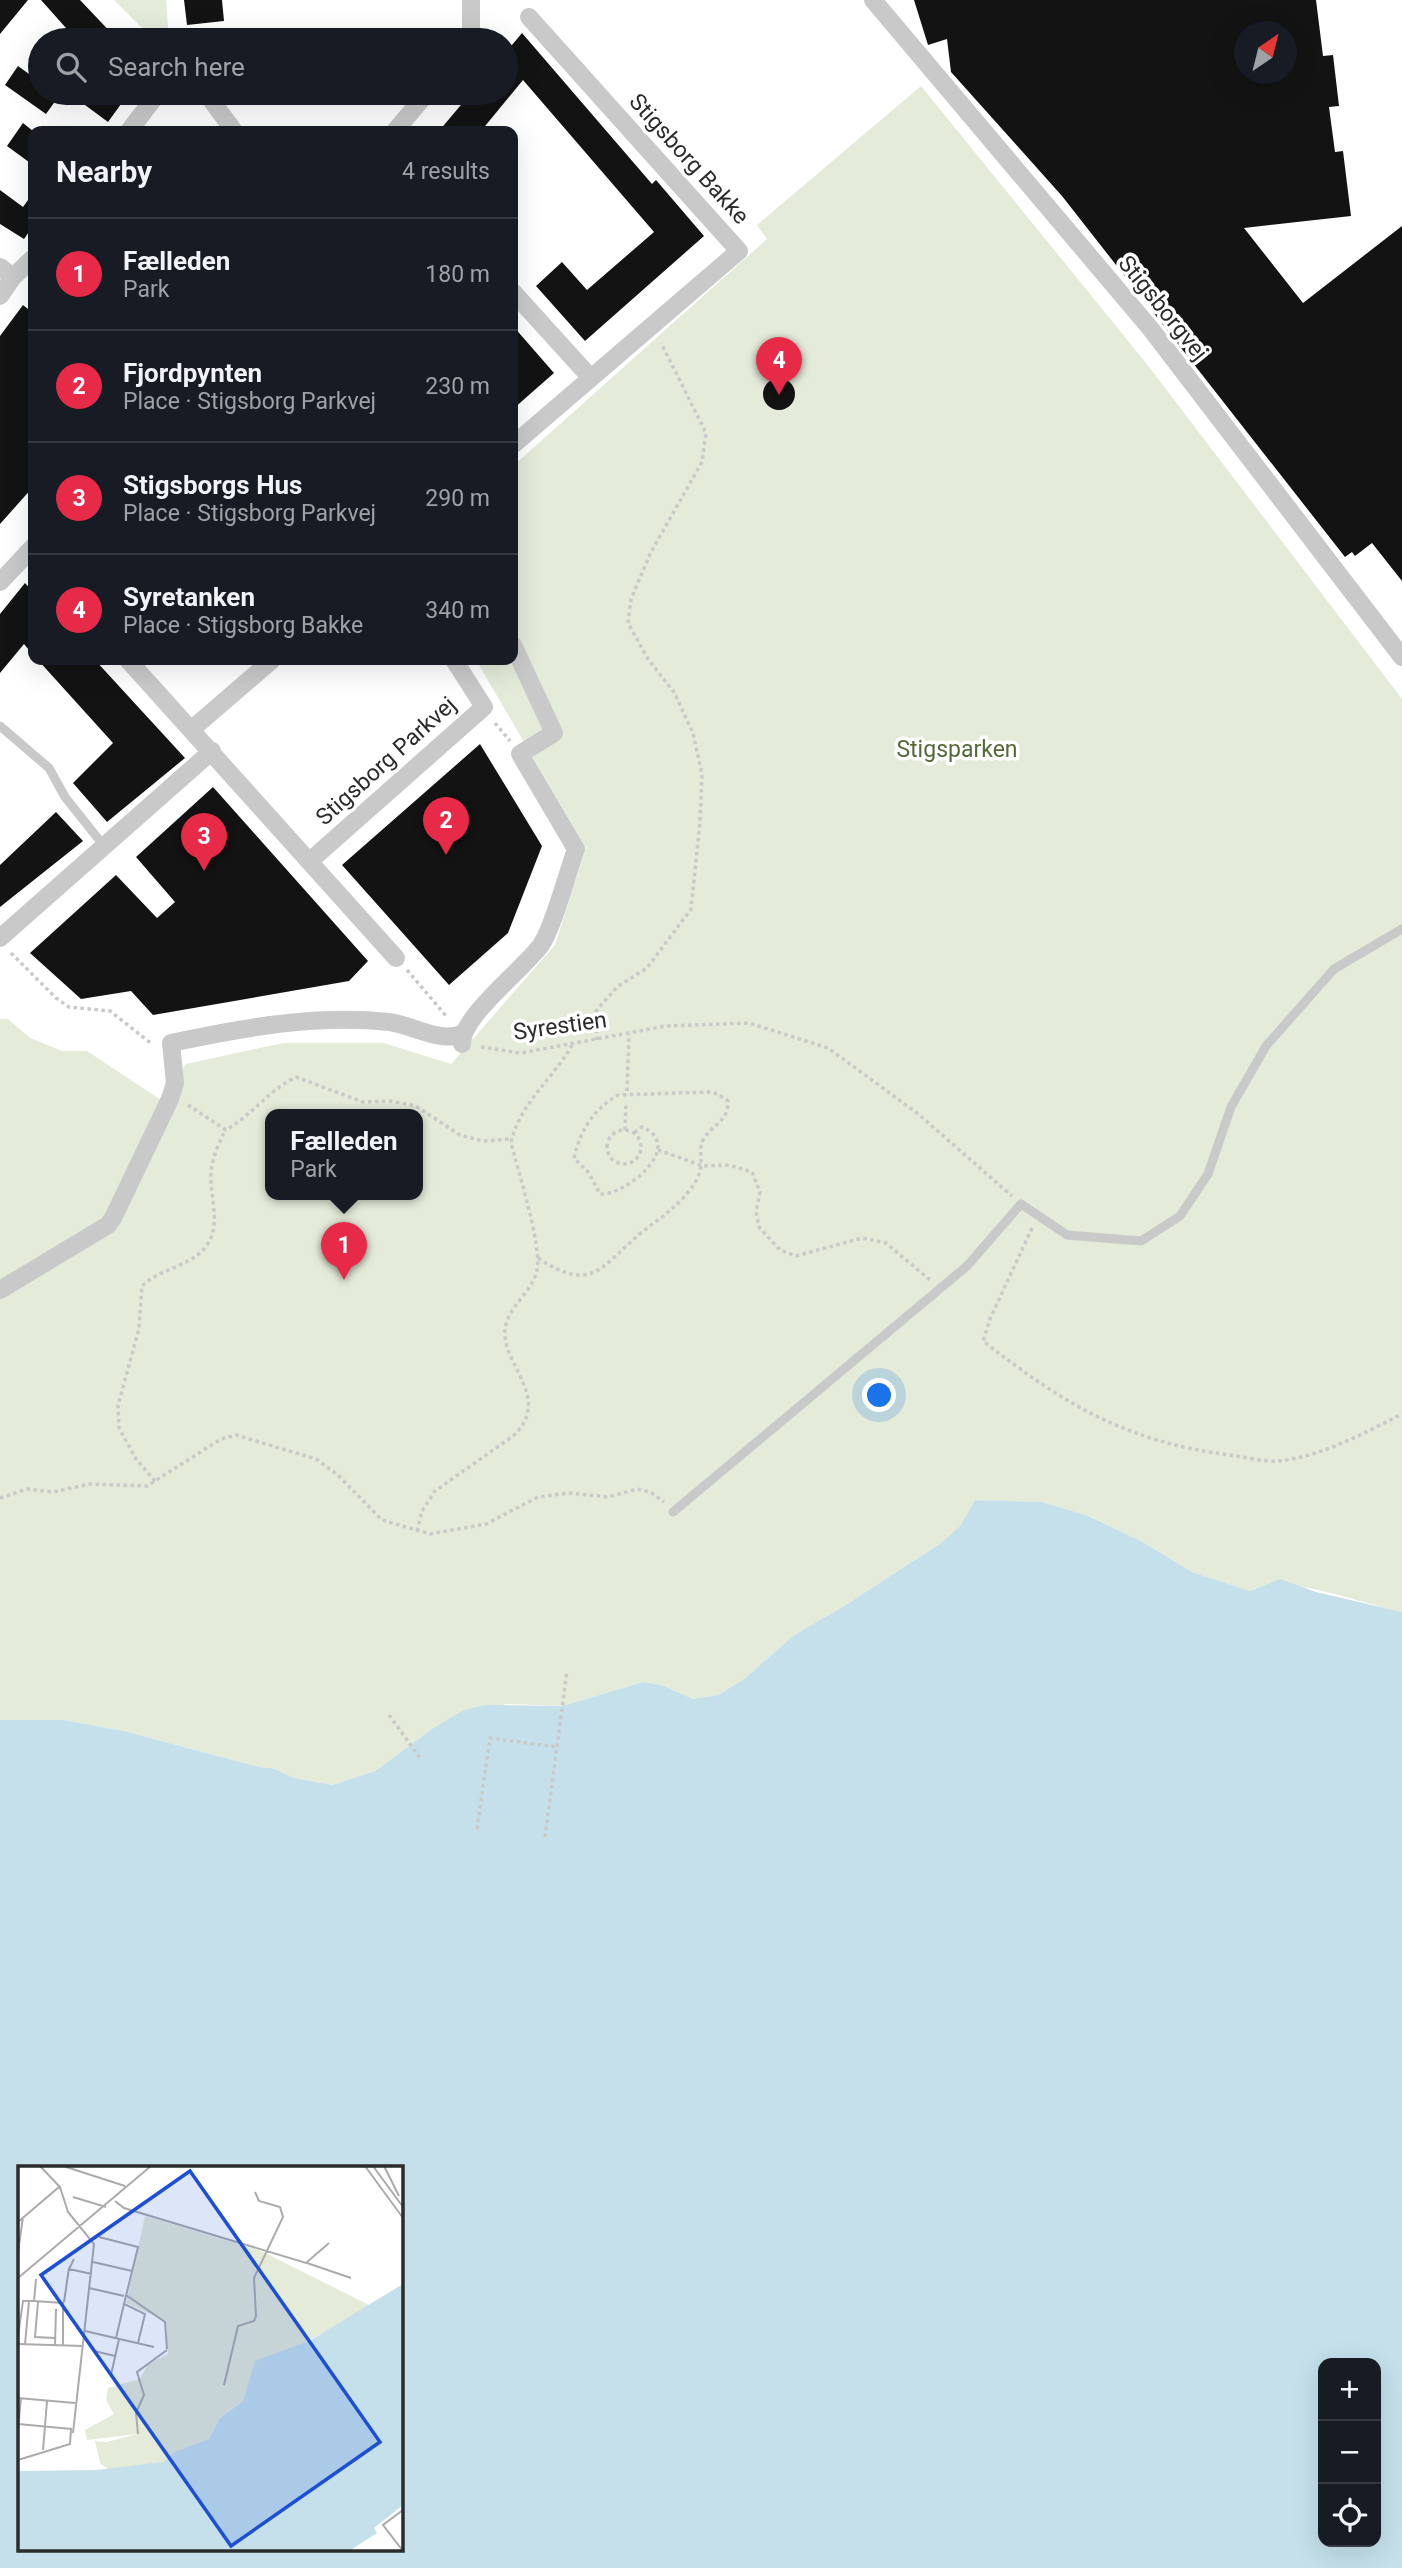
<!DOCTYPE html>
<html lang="en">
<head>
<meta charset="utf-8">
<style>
  body { margin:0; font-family:Roboto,sans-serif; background:#20242c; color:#f1f3f6 }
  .controls { position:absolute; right:21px; bottom:21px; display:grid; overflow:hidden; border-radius:14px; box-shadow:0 7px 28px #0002 }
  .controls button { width:63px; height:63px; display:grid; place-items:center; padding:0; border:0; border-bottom:2px solid #363941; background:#171b24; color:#f1f3f6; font:35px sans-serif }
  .compass { position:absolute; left:1234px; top:21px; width:63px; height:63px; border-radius:50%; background:#171b24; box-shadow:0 7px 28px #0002; rotate:35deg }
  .you { position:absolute; left:880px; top:1396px; width:24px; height:24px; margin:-18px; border:5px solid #fff; border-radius:50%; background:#1a73e8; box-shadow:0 0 0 10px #1a73e833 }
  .badge { display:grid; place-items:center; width:46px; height:46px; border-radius:50%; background:#e82a49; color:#fff; font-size:23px; font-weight:700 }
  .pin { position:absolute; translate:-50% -58px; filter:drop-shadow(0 2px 4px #0008) }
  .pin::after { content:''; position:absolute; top:37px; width:24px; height:21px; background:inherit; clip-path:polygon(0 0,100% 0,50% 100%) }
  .popup { position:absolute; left:265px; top:1109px; width:158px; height:91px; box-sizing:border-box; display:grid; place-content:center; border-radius:14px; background:#171b24; filter:drop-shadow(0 2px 5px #0005); font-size:23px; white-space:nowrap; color:#9ea1a6 }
  .popup b { font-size:26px; color:#f1f3f6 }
  .popup::after { content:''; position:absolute; left:50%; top:100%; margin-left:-14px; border:14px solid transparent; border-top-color:#171b24 }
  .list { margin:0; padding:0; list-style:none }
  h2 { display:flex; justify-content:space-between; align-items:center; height:91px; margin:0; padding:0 28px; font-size:30px }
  h2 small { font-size:23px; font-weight:400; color:#9ea1a6 }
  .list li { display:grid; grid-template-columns:46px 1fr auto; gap:21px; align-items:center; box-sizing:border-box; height:112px; padding:0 28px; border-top:2px solid #363941 }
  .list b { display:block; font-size:26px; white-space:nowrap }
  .list p { margin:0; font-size:23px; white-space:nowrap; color:#9ea1a6 }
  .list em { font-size:23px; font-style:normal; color:#9ea1a6 }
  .icon { flex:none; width:38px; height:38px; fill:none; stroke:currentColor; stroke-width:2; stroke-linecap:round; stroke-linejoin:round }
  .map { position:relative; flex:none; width:1402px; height:2568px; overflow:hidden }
  .search { position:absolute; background:#171b24; box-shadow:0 7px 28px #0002; left:28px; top:28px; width:490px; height:77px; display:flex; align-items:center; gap:18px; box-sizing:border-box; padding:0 24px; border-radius:38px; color:#9ea1a6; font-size:26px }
  .panel { position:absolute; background:#171b24; box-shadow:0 7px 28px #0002; left:28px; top:126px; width:490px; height:539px; border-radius:14px }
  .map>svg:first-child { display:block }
  .green { fill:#e4ebd9; fill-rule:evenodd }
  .water { fill:#c5e0eb; fill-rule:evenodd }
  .building { fill:#131313; fill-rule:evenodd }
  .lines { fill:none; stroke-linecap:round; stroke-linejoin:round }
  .path { stroke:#c9c9c9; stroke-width:3.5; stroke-dasharray:3.5 3.5; stroke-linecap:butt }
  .lane { stroke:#c9c9c9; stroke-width:9 }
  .street { stroke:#c9c9c9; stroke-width:18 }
  .labels { text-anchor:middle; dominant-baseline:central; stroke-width:7; stroke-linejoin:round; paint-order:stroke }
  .street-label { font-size:23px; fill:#2c2c2c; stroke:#fff }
  .park-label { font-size:23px; fill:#546939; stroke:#fff }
  .inset-road { fill:none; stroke:#ababab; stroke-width:2 }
  .view { fill:#1d4ed8; fill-opacity:0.15; stroke:#1d4ed8; stroke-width:3.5 }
  .inset-edge { fill:none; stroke:#2c2c2c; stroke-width:3.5 }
</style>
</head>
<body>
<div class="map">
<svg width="1402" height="2568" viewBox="0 0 1402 2568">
  <rect width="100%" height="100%" fill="#fff"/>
  <path class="green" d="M 114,0 L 166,0 L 169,40 L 154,40 Z
    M 921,86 L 1146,363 L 1402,699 L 1402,1612 C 1362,1604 1284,1572 1250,1591 L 1192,1572 L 1141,1541 L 1086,1515 L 1042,1502 L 975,1500 L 960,1526 L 941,1543 L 844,1606 L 794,1635 L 744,1679 L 718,1695 L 692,1699 L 643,1682 L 562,1706 L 506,1704 L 432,1729 L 375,1771 L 332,1785 L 295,1778 L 272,1768 L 263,1768 L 124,1731 L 64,1720 L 0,1720 L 0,1019 L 8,1019 L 30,1038 L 62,1051 L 87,1051 L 161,1100 L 186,1064 L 283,1043 L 384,1043 L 451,1064 L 555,945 L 586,848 L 476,660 L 513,660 L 513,466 L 767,239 L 757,225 ZM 270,1114 L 418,1114 L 418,1194 L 270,1194 Z"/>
  <path class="water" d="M 975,1500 L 1042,1502 L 1086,1515 L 1141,1541 L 1192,1572 L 1250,1591 L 1280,1579 L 1316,1592 L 1402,1612 L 1402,2568 L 0,2568 L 0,1720 L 64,1720 L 124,1731 L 263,1768 L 272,1768 L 295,1778 L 332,1785 L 375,1771 L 432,1729 L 462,1711 L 485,1705 L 562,1706 L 643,1682 L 664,1686 L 692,1699 L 718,1695 L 744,1679 L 794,1635 L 844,1606 L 941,1543 L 960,1526 ZM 19,2167 L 401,2167 L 401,2549 L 19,2549 ZM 1323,2363 L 1376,2363 L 1376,2542 L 1323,2542 Z"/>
  <path class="building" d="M 0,0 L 28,0 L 0,34 Z
    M 41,0 L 80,0 L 118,40 L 68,40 L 74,37 Z
    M 184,0 L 222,0 L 224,21 L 187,25 Z
    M 914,0 L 1316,0 L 1323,56 L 1333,55 L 1339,106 L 1329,107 L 1335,152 L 1343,151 L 1351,216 L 1244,228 L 1303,303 L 1402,226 L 1402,581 L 1372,543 L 1355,556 L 1352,552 L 1345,557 L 1062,196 L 951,72 L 947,39 L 928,45 ZM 1244,32 L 1286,32 L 1286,74 L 1244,74 Z
    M 522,33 L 652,184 L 656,180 L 704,236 L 585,341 L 536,286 L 562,262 L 587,290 L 654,232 L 523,80 L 481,131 L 439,131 L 471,93 L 506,93 L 506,52 Z
    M 18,66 L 40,82 L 40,93 L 61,93 L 46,114 L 5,85 Z
    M 93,93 L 129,93 L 108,122 L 85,105 Z
    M 23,123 L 33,131 L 33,165 L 7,146 Z
    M 0,190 L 23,207 L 33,193 L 33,226 L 24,239 L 0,224 Z
    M 23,305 L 33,313 L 33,487 L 0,524 L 0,336 Z
    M 513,326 L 554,373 L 513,409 Z
    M763 394a16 16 0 1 1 32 0a16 16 0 1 1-32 0Z
    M 25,583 L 33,592 L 33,655 L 24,644 L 0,673 L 0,614 Z
    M 38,660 L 95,660 L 185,758 L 107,822 L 73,783 L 113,743 Z
    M 480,744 L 542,846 L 508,933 L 449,985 L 342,865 Z
    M 213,787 L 368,961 L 349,981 L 153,1015 L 131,991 L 81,999 L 30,953 L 116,875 L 157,918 L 175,902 L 136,857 Z
    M 56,812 L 83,841 L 0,907 L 0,865 Z"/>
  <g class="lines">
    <path class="path" d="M 495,723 L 510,741
      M 11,953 L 56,998 L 69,1007 L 110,1011 L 152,1044
      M 407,970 L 447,1017
      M 597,1040 L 596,1011 L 617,987 L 647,968 L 691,909 L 700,822 L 702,774 L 693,733 L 674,692 L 648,659 L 628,623 L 631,599 L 651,552 L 702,462 L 706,433 L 661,343
      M 481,1047 L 521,1053 L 666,1026 L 749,1023 L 828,1048 L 917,1113 L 1012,1196
      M 627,1091 L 629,1034
      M 188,1105 L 226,1130 C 252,1115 269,1090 296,1077 L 363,1102 L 390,1101 L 416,1106 L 460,1135 L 483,1141 L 512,1139
      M607 1147a17 17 0 1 1 34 0a17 17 0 1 1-34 0Z
      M 625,1130 L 626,1104
      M 658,1150 L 703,1166 L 729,1165 L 752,1172 L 760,1192 L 756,1212 L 759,1227 L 780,1250 L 796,1256 L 862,1238 L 886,1243 L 930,1280
      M 1032,1228 L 990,1319 L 983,1341 C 1064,1404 1126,1442 1230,1455 C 1245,1457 1263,1462 1278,1461 C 1321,1457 1364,1433 1402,1414
      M 538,1258 C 593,1295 602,1265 642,1232 C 663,1216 682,1204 696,1181 C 706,1162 697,1151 703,1140 C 712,1124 728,1123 728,1101 L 718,1094 L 708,1092 L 618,1095 C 593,1110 581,1129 574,1158 L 589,1173 L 600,1194 C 625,1196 687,1146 642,1127 L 634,1133
      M 155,1481 L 136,1459 L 119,1428 L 118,1405 L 139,1329 L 142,1286 C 159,1269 187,1267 203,1250 C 224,1228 209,1197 211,1171 C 213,1156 219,1142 226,1130
      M 0,1498 L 27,1489 L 53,1492 L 90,1484 L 147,1486 L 221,1439 L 236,1435 L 316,1459 L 338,1475 L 382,1520 L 430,1534 L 486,1524 L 538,1497 L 569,1493 L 608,1497 L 637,1489 L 650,1492 L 664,1502
      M 417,1531 L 422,1511 L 435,1491 L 513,1436 C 551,1401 507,1368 505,1336 C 503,1308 532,1295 537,1270 C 542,1245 518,1171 511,1143 C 519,1104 553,1079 572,1045
      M 389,1715 L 420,1758
      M 477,1829 L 490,1738 L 557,1747
      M 545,1837 L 567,1671"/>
    <path class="lane" d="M 0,726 L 49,768 L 65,797 L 104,846
      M 673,1512 L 967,1266 L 1021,1204 L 1067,1235 L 1141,1241 L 1180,1216 L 1208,1174 L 1231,1107 L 1266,1046 L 1334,969 L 1402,929"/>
    <path class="street" d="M 471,0 L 471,40
      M 873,0 L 1150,328 L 1402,657
      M 206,93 L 234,131
      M 129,131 L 158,93
      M 395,131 L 427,93
      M 0,267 L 13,277 L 0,296
      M 13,277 L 33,258
      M 513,292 L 590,377
      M 513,445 L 739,251 L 529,17
      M 0,582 L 33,547
      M 128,660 L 396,958
      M 192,729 L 272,660
      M 311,860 L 484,707 L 454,660
      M 0,938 L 212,751
      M 462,1044 C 462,1015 523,970 541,945 C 553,928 568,871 576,849 L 520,754 L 554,733 L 513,645
      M 0,1290 L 108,1225 L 113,1218 L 170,1099 L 175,1083 L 171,1043 C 243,1028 315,1014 389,1022 C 413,1025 439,1043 462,1034"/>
  </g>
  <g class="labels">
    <g class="street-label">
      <text transform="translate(689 159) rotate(48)">Stigsborg Bakke</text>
      <text transform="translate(1163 308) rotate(51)">Stigsborgvej</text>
      <text transform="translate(386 761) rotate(-42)">Stigsborg Parkvej</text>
      <text transform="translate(560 1026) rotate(-8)">Syrestien</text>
    </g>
    <g class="park-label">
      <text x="957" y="749">Stigsparken</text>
    </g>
  </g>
  <g transform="translate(18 2166)">
    <rect width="385" height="385" fill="#fff"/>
    <path d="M 127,50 L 243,85 L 353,140 L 273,184 L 238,195 L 225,235 L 201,253 L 191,273 L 142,297 L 90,303 L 82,297 L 77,275 L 89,276 L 119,268 L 69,274 L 67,264 L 96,248 L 88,234 L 90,222 L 122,213 L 130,198 L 150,188 L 148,155 L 108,137 Z" fill="#e4ebd9"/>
    <path d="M 385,118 L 385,339 L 356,362 L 359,367 L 331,385 L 0,385 L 0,305 L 78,304 L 145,296 L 157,286 L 191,273 L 201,253 L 225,235 L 237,195 L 291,175 Z" fill="#c5e0eb"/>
    <path class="inset-road" d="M 22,0 L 42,21 L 50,46 L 76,78 L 55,267M 45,0 L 107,20M 347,0 L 385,52M 355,0 L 385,41M 366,0 L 381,30M 55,31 L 88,41M 97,35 L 106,42 L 288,97 L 311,77M 0,56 L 41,21M 81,71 L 120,81 L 106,138 L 127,148 L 120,177M 0,86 L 5,51M 56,93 L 51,103 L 74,108M 75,96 L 114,105M 289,97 L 333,112M 0,112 L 133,0M 71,122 L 106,130M 108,129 L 147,156 L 149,183M 16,135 L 45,137 L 45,179M 20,136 L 17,171 L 37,172M 46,136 L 51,102M 67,165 L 136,181M 0,170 L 5,135 L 16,135 L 18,113M 98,172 L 106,138M 0,178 L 65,180M 7,178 L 11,135M 37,179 L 38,143M 76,185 L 97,190M 93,209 L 101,173M 206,219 L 220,160 L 236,155 L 238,150 L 236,112 L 265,51 L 262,41 L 241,35 L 237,26M 0,232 L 57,237M 0,258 L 54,263M 0,264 L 3,232M 120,268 L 118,247 L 126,229 L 119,206 L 149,184M 25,284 L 29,235M 0,294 L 52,278 L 53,263M 385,385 L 365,359 L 385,344"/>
    <path class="view" d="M 172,5 L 362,276 L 213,380 L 23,109 Z"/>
    <rect width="385" height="385" class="inset-edge"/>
  </g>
</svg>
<div class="controls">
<button>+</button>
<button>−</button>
<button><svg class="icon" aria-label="locate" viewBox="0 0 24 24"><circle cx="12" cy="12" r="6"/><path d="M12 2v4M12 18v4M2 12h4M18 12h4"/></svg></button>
</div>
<svg class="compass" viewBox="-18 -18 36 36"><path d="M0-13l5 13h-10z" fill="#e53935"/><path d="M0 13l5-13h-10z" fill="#9ea1a6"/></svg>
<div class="you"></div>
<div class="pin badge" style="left:344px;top:1280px">1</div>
<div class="popup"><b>Fælleden</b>Park</div>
<div class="pin badge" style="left:446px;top:855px">2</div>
<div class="pin badge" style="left:204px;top:871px">3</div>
<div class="pin badge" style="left:779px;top:395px">4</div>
<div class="search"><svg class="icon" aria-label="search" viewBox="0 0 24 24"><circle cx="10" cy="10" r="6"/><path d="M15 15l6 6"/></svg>Search here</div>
<section class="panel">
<h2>Nearby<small>4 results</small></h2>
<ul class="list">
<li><span class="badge">1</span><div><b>Fælleden</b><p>Park</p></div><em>180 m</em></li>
<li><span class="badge">2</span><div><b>Fjordpynten</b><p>Place · Stigsborg Parkvej</p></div><em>230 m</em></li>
<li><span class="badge">3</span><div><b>Stigsborgs Hus</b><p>Place · Stigsborg Parkvej</p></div><em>290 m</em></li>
<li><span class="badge">4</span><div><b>Syretanken</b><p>Place · Stigsborg Bakke</p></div><em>340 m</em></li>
</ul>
</section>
</div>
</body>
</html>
